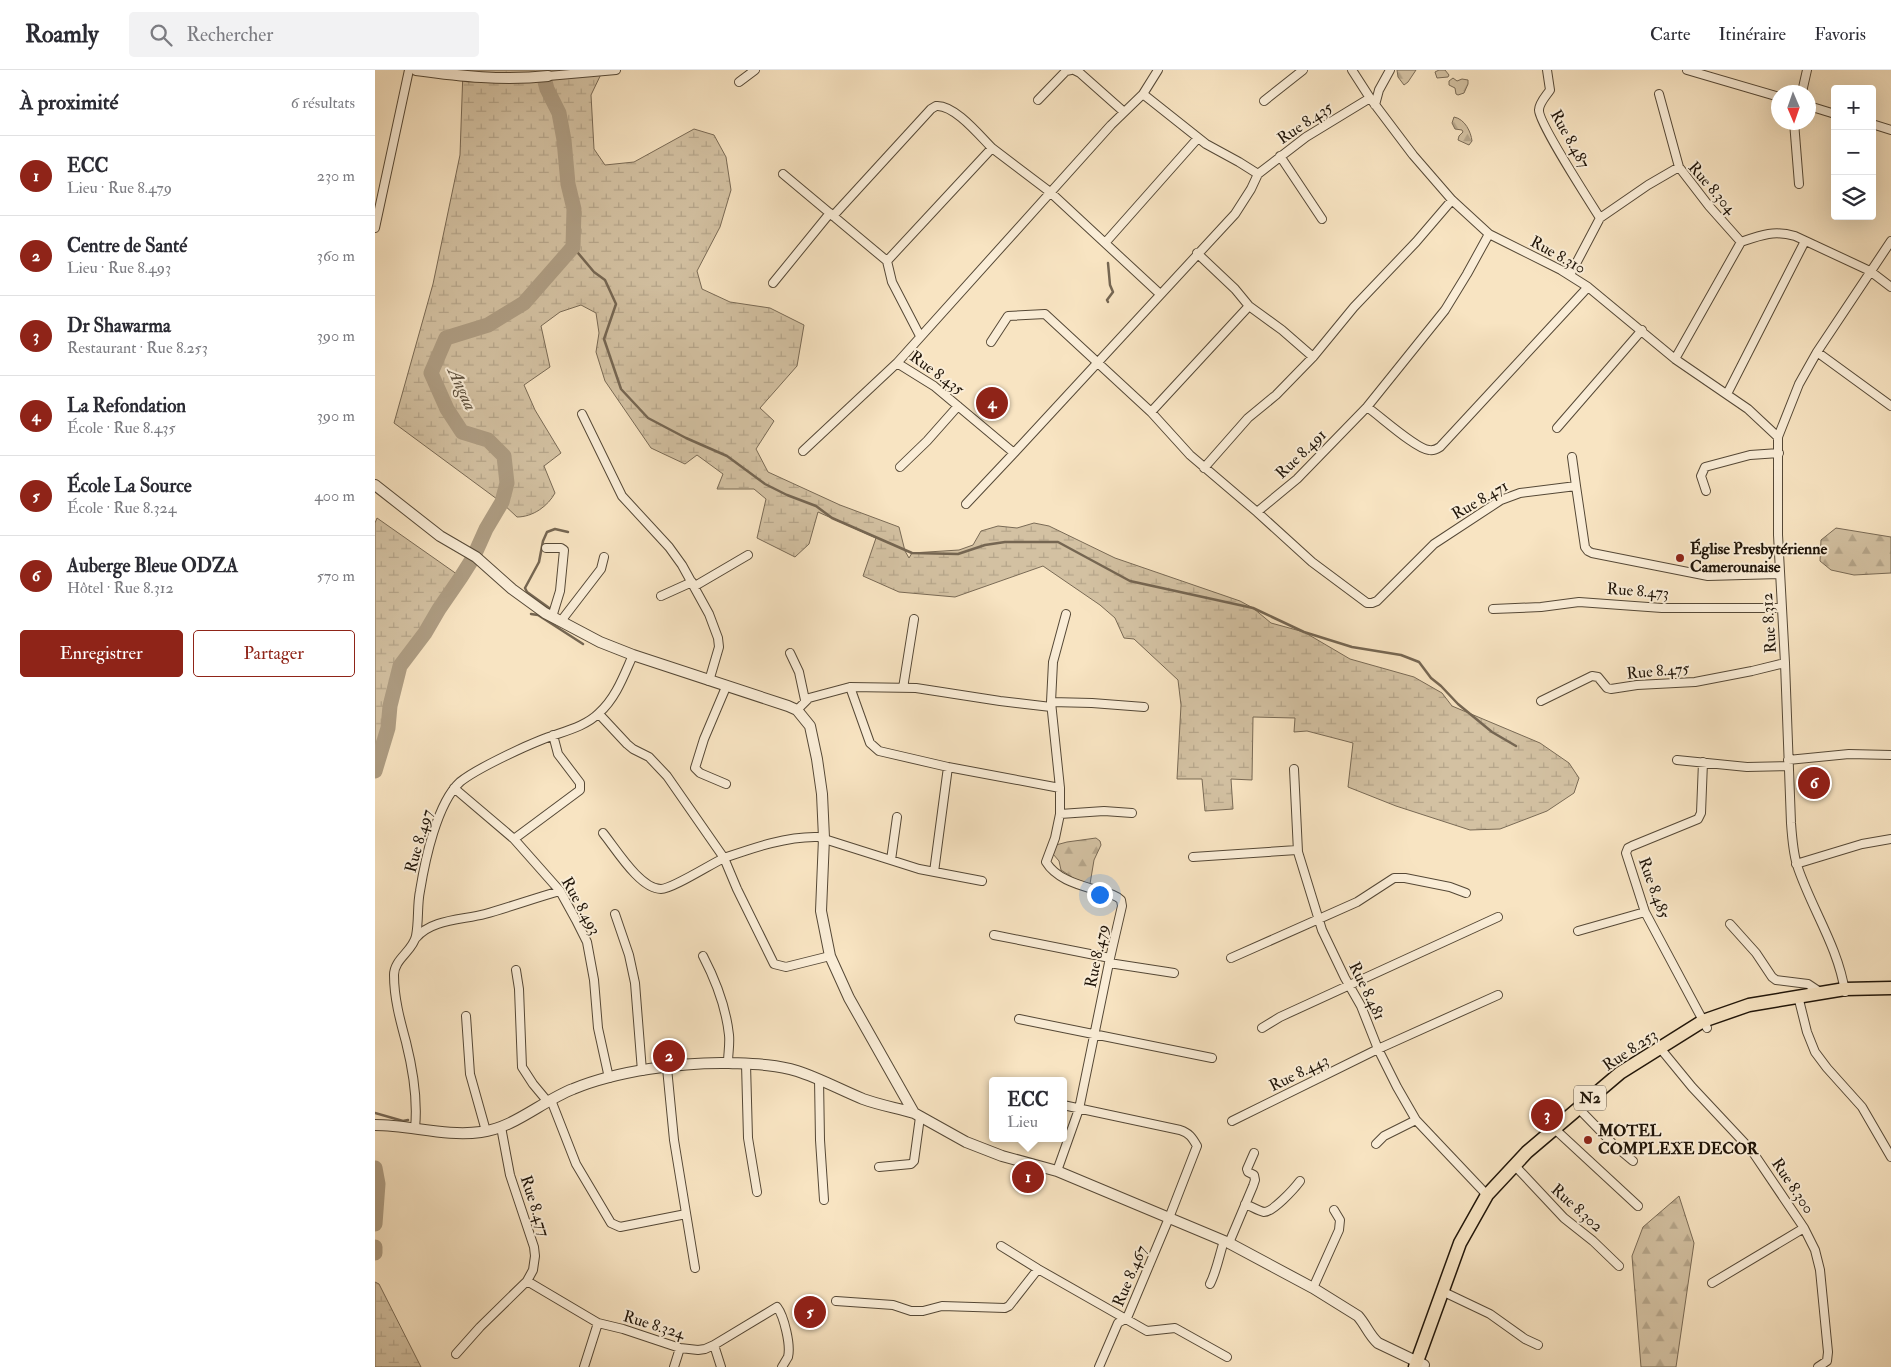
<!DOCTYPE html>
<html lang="fr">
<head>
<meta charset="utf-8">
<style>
  body { margin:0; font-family:"IM FELL Double Pica",serif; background:#f2f2f3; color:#2b2b33 }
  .controls { position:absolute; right:15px; top:15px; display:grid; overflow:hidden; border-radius:5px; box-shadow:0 5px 20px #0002 }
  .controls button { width:45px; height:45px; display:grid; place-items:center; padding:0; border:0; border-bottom:1px solid #e1e1e2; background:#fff; color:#2b2b33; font:25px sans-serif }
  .compass { position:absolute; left:1396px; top:15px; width:45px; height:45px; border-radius:50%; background:#fff; box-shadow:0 5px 20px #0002; rotate:178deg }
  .you { position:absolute; left:724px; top:824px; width:18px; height:18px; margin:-12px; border:4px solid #fff; border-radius:50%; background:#1a73e8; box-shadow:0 0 0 8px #1a73e833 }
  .badge { display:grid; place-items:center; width:32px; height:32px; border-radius:50%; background:#8f2418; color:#fff; font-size:16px; font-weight:700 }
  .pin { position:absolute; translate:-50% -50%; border:2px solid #fff; box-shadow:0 1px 5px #0006 }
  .popup { position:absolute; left:614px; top:1007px; width:78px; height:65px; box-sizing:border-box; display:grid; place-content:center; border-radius:5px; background:#fff; filter:drop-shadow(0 1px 4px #0005); font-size:16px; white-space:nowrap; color:#7c7c81 }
  .popup b { font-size:19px; color:#2b2b33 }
  .popup::after { content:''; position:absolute; left:50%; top:100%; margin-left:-10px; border:10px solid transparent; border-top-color:#fff }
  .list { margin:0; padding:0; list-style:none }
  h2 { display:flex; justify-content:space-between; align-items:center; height:65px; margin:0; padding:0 20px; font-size:21px }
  h2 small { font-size:16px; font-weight:400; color:#7c7c81 }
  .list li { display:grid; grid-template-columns:32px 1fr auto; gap:15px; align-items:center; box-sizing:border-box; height:80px; padding:0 20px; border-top:1px solid #e1e1e2 }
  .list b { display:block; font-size:19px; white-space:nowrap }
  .list p { margin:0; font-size:16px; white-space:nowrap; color:#7c7c81 }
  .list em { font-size:16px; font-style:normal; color:#7c7c81 }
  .actions { display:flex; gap:10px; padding:15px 20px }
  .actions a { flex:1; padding:11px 0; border:1px solid #8f2418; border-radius:5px; text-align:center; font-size:18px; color:#8f2418 }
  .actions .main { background:#8f2418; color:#fff }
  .icon { flex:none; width:28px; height:28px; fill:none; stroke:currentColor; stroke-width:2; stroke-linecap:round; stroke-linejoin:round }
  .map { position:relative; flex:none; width:1516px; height:1297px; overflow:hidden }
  header { display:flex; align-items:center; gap:30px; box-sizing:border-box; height:70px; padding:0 25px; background:#fff; border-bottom:1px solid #e1e1e2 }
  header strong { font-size:24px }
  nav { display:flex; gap:28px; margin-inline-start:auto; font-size:18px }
  .search { width:350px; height:45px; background:#f2f2f3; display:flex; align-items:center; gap:12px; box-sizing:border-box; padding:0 18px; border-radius:5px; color:#7c7c81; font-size:19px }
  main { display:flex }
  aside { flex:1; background:#fff }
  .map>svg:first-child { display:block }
  .forest { fill:url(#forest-firs); stroke:#796a55 }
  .wetland { fill:url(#wetland-marsh); stroke:#796a55 }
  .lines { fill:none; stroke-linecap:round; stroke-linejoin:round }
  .stream { stroke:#756652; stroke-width:2.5 }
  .river { stroke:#ae9d83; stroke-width:15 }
  .minor-casing { stroke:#554836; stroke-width:10 }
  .tertiary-casing { stroke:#554836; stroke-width:12 }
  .trunk-casing { stroke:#1f1408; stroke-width:15 }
  .minor { stroke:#faedd7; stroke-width:8 }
  .tertiary { stroke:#faedd7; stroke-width:10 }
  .trunk { stroke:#f8e4c2; stroke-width:12 }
  .poi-dot { fill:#8f2418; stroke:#faedd7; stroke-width:2 }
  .labels { text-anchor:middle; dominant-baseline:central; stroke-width:4; stroke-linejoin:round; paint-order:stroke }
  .shield { fill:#faedd7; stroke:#615546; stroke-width:1 }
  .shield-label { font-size:15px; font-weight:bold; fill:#1f1408 }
  .street-label { font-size:16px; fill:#1f1408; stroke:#faedd7 }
  .poi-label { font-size:16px; font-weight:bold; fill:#1f1408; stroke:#faedd7; text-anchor:start }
  .water-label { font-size:18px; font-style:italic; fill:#5f523f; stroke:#faedd7 }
</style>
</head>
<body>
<header>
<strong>Roamly</strong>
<div class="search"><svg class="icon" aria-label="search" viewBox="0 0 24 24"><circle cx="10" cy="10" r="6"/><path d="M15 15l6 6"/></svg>Rechercher</div>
<nav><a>Carte</a><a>Itinéraire</a><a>Favoris</a></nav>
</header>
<main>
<aside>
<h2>À proximité<small>6 résultats</small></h2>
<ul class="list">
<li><span class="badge">1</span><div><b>ECC</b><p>Lieu · Rue 8.479</p></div><em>230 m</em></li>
<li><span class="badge">2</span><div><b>Centre de Santé</b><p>Lieu · Rue 8.493</p></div><em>360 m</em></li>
<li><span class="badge">3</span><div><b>Dr Shawarma</b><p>Restaurant · Rue 8.253</p></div><em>390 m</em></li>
<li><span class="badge">4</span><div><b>La Refondation</b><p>École · Rue 8.435</p></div><em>390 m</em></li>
<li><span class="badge">5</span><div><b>École La Source</b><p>École · Rue 8.324</p></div><em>400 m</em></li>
<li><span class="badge">6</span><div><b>Auberge Bleue ODZA</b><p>Hôtel · Rue 8.312</p></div><em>570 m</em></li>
</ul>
<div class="actions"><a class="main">Enregistrer</a><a>Partager</a></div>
</aside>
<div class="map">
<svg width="1516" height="1297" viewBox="0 0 1516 1297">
  <defs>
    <pattern id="forest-firs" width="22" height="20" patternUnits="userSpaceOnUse" patternTransform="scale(1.25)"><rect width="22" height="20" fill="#d3c1a2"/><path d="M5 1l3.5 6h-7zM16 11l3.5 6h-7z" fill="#b5a58a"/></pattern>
    <pattern id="wetland-marsh" width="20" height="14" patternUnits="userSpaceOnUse" patternTransform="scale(1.25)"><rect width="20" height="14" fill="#d3c1a2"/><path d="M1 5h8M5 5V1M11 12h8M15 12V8" fill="none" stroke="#b5a58a"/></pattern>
  </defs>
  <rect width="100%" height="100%" fill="#f8e4c2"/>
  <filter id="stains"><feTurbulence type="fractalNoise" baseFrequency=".004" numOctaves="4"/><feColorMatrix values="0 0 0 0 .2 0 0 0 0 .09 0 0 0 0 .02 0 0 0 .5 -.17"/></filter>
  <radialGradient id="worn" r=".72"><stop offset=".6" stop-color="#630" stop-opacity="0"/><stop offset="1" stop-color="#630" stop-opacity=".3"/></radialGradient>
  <path class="forest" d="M 1022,0 L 1041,0 L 1033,12 L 1029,15 L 1023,7 Z
    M 1064,0 L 1070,0 L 1074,5 L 1073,7 L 1062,8 L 1060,2 Z
    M 1078,8 L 1082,11 L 1087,9 L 1093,10 L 1093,14 L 1089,23 L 1083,25 L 1081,24 L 1080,18 L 1074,15 L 1074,11 Z
    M 1079,47 C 1090,49 1096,62 1097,71 L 1094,75 L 1083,70 L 1084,66 L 1088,62 L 1087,60 L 1080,59 L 1077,53 Z
    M 1461,458 L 1516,467 L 1516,503 L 1479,505 L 1456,500 L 1445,491 L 1446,470 Z
    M 721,768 L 725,771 L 726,775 L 719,790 L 715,814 L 703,811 L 686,800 L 684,791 L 678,784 L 681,775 L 692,772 Z
    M 1304,1126 L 1319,1173 L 1301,1297 L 1266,1297 L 1257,1186 L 1268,1157 Z"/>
  <path class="wetland" d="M 88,0 L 228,0 L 216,25 L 219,79 L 230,95 L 259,92 L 319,59 L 339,65 L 351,87 L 356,120 L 345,157 L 322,201 L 327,219 L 355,232 L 395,238 L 429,255 L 422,296 L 385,338 L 399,351 L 381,379 L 393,402 L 465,435 L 524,457 L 530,481 L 534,488 L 537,483 L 584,480 L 598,475 L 606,461 L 623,456 L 642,458 L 659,453 L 674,456 L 740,488 L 865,531 L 878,538 L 896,553 L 929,562 L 975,589 L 1039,607 L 1067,623 L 1077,636 L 1165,673 L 1194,693 L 1204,708 L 1199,723 L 1172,741 L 1125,759 L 1095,760 L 1021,736 L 973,717 L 978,673 L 932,661 L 919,662 L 920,648 L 878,647 L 877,710 L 856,709 L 858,739 L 830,741 L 827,709 L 802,709 L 806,635 L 803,610 L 759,569 L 749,568 L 740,548 L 725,535 L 668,496 L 580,527 L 524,522 L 488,506 L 501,468 L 443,442 L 434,474 L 420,487 L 382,468 L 391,429 L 379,419 L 342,419 L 348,404 L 322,385 L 310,394 L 276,378 L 230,311 L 221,282 L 224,263 L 221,243 L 206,235 L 185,242 L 166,256 L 175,297 L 149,315 L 160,340 L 186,383 L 169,396 L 180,423 C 173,436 158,447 142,447 L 126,432 L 19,353 L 58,214 L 85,85 Z
    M 2,448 L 86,507 L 64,539 L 50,563 L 25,596 L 15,636 L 13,658 L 0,701 L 0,453 Z
    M 0,1098 L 3,1114 L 0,1154 Z
    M 0,1212 L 4,1214 L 46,1297 L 0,1297 Z"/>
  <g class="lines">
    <path class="stream" d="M 198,177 L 219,202 L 230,210 L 241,234 L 229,269 L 246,319 L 273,348 L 311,368 L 352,386 L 390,414 L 412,425 L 441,436 L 457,448 L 537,483 L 583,484 L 610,475 L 630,472 L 683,472 L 755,511 L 878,538 L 929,562 L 977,577 L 1026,585 L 1044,592 L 1056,608 L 1066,616 L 1083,634 L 1117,662 L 1141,676
      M 733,232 L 732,230 L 738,222 L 735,215 L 733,193
      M 177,540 L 152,522 L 150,518 L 164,492 L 168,471 L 172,462 L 180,459 L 193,462
      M 156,544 L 163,545 L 208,574
      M 0,1043 L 28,1051 L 33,1050"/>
    <path class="river" d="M 0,701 L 13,658 L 15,636 L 25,596 L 50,563 L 64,539 L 86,507 L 98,488 L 111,459 L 127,432 L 132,413 L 129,386 L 113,370 L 87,362 L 72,339 L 56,303 L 71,268 L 113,255 L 149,233 L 198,177 L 199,139 L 193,114 L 189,70 L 184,43 L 172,19 L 167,0
      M 0,1098 L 3,1114 L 0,1154
      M 0,1177 L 0,1183"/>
    <g class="minor-casing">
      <path id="minor" d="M 699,0 L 705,3 L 749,42
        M 977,0 L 995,28 L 1038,85 L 1077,130 L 1114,164 L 1186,200 L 1213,217 L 1300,289 L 1373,339 L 1403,367
        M 1172,0 L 1175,20 C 1171,26 1164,33 1164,40 C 1163,52 1215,132 1225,148
        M 1312,0 L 1404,27
        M 173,6 L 241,0
        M 364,12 L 380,0
        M 1427,22 L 1432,0
        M 768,24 L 783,0
        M 1284,24 L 1304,97
        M 663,30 L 691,1 L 696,0
        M 889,31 L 928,0
        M 1000,35 L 1004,20 L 1015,0
        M 1434,36 L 1460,44
        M 1419,52 L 1424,114
        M 1497,54 L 1516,60
        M 905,86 L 947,149
        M 408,104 L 512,191
        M 883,104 L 876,119 L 860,144 L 639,383 L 559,316 L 522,293 L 736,55 L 768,24 L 831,74 L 864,92 L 883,104 L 931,67 L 995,28
        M 458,146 L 556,39 L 561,36 C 579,34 605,66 617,78
        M 0,158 L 34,0
        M 1366,172 C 1386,165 1399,160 1420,166 L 1495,201 L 1516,217
        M 730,173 L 823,68
        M 822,183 L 860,219 L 874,236 L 907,260 L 938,287
        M 1195,205 L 1225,148 L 1273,115 L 1304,97 L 1334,136 L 1366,172 L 1300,289
        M 398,213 L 455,143
        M 545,266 L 517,212 L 512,191 L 617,78 L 675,122 L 785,224
        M 616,272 L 633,246 L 670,244 L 776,342 L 815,385 L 882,442 L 922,409 L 992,337 L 1070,240 L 1092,204 L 1114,164
        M 1442,282 L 1516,336
        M 1352,324 L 1430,171
        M 992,337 C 1005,346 1041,379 1054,380 C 1058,381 1062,379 1065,377 L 1213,217
        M 776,342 L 874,236
        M 207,344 L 247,426 L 294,477 L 307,495 L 334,544 L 343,568 L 344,577 L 334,611
        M 1182,358 L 1267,260
        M 428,381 L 522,293
        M 1197,387 L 1201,416
        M 525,397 L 552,371 L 583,336
        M 829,398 L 873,348 L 901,325 L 938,287 L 979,237 L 1041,172 L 1077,130
        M 1331,421 L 1326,406 L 1330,397 L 1375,385 L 1404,383
        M 591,434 L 639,383
        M 882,442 L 937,492 L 992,533 L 997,533 L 1002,531 L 1059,474 L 1126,430 L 1145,423 L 1201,416 L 1210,477 L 1213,481 L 1217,483 L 1333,506 L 1404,504
        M 171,478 L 186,478 L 189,480 L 185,521 L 177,547
        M 320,516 L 373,485
        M 286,526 L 317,512
        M 1118,539 L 1166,537 L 1204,532 L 1287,538 L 1406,538
        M 186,551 L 226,499 L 229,487
        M 415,583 L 424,602 L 430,630
        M 351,617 L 329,669 L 320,698 L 325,703 L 351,714
        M 475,617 L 495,673 L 504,681 L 573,697 L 685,718
        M 528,618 L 539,549
        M 1166,631 L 1217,606 L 1223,607 L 1232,618 L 1236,619 L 1262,615 L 1320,612 L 1377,601 L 1410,593
        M 676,632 L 717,633 L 769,637
        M 422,640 L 434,628 L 475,617 L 541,618 L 625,631 L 676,637
        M 224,644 L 252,674 L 258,679 L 274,687 L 292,706 L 349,788 C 336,794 297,819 286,819 C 265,819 241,779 228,763
        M 1302,690 L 1372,697 L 1413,696
        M 1413,690 L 1474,684 L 1516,685
        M 1328,692 L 1326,743 L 1323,749 L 1257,776 L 1253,778 L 1251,783 L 1270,842 L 1332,958
        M 919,699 L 923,782 L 947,860 L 970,908 L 986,936 L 1003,979 L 1022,1017 L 1041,1050 L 1112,1125
        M 79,718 L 139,769 L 185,821 L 201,850 L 212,872 L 219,910 L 223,958 L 234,1008
        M 685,744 L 729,741 L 757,743
        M 139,769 L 205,720 L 205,713 L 183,684 L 178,665
        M 818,787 L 922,780
        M 516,790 L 522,747
        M 1421,794 L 1487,774 L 1516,769
        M 559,802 L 573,697
        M 240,844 L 254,885 L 260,913 L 267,1001
        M 1355,854 L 1381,883 L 1397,907 L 1401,910 L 1433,914 L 1445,922
        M 1203,861 L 1270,842
        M 619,865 L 735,888
        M 41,868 C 56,849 88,850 110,844 C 135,837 160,828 185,821
        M 328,886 C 341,911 351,937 354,965 C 355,974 353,984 353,993
        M 455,886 L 411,897 L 399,894 L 362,819 L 349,788 C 378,778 412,766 443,767 L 544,799 L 607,811
        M 856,888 L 982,832 L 1019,808 L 1030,808 L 1075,817 L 1091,823
        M 734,893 L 799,903
        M 141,900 L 144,919 L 147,997 L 158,1014 L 173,1032
        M 1470,922 C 1463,876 1436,838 1422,795 C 1418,782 1417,767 1416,753 L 1410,593 L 1403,465 L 1403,367 L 1424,314 L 1442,282 L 1516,171
        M 1423,926 L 1432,962 L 1440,982 L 1452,998 L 1487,1037 L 1516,1087
        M 91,946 L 95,1004 L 111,1061
        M 644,949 L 837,988
        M 887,958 L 905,947 L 1123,847
        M 1285,978 L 1317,1017 L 1377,1081 L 1429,1158 L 1440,1180 L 1445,1200 L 1453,1282 L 1452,1291 L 1443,1297
        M 371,994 L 373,1068 L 382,1122
        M 292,998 L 299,1070 L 320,1198
        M 444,1009 L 445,1070 L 449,1130
        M 176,1030 L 201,1094 L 236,1153 L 245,1157 L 311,1144
        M 688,1035 L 805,1060 C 814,1063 817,1067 822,1076 L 794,1148 L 752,1248 L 743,1253 L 724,1297
        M 1207,1042 L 1240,1076 L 1258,1091
        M 857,1051 L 1003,979 L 1123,925
        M 40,1058 C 43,1029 38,1000 31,972 C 25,950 19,928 19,905 C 19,889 38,881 41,866 C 44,851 42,835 45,821 C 50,790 62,733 85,712 C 101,699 146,678 166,670 C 185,662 209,658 224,643 C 241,628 249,605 258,585
        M 1183,1062 L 1263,1136
        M 1001,1074 L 1009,1066 L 1041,1050
        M 504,1097 L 536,1094 L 539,1091 L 545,1047
        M 1143,1099 L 1189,1148 L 1218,1171 L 1244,1196
        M 682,1101 L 704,1039 L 735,888 L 747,836 L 746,830 C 740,824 732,823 724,821 C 705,815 682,810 671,792 L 680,768 L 685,744 L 685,718 L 676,632 L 678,592 L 691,544
        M 870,1134 C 876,1136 883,1141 889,1142 C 898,1142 919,1119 925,1111
        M 854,1173 L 878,1116 L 880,1110 L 879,1105 L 873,1102 L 872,1099 L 879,1083
        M 626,1176 L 663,1199 L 772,1261 L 800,1258 L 852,1287
        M 152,1211 L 223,1253 L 248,1259 L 305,1278 L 323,1280 L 330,1279 L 339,1275 L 402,1237 C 409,1246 416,1275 413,1287 C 411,1290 409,1294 407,1297
        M 1337,1213 L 1429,1158
        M 835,1214 C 842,1200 844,1186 849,1171
        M 938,1218 L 964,1160 L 965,1150 L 959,1140
        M 1073,1224 L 1115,1244 L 1150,1269 L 1163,1275
        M 461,1231 L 518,1235 L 536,1241 L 548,1241 L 567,1236 L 630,1238 L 634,1236 L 663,1199
        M 339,1275 L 346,1297
        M 81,1284 L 105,1257 L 152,1211 L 158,1200 L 160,1186 L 159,1177 L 135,1105 L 126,1057
        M 209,1297 L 223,1253
        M 299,1297 L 305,1278"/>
    </g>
    <g class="tertiary-casing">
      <path id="tertiary" d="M 41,0 C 85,6 128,11 173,6
        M 0,415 L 65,466 L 101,487 L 137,519 L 170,543 L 191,554 L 225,572 L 258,585 L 413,636 L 422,640 L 435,656 L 442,689 L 447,724 L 449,768 L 446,841 L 455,886 L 474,928 L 539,1043 L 591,1072 L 627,1086 L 682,1101 L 854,1173 L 938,1218 L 983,1246 C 991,1255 994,1265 1003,1273 L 1049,1295
        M 0,1055 C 35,1055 71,1067 106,1062 C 139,1058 167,1031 198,1019 C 241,1001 307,992 354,993 C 376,994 400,994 422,1001 C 444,1008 466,1020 488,1029 C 504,1035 522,1038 539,1043"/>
    </g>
    <g class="trunk-casing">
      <path id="trunk" d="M 1040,1297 L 1085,1173 L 1112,1125 L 1152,1082 L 1245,1003 L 1328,951 L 1374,935 L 1470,919 L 1516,918"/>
    </g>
    <use href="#minor" class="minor"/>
    <use href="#tertiary" class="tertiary"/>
    <use href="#trunk" class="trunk"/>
  </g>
  <g class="poi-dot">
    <circle cx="1305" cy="488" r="5"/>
    <circle cx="1213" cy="1070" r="5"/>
  </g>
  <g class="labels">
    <rect class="shield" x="1199" y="1015.5" width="32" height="25" rx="4"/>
    <g class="shield-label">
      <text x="1215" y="1028">N2</text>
    </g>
    <g class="street-label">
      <text transform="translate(930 53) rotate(-34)">Rue 8.435</text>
      <text transform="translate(1195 69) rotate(61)">Rue 8.487</text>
      <text transform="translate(1337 118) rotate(49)">Rue 8.304</text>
      <text transform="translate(1183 185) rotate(29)">Rue 8.310</text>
      <text transform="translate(562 303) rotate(36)">Rue 8.435</text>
      <text transform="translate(926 384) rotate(-44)">Rue 8.491</text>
      <text transform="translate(1105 430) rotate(-30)">Rue 8.471</text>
      <text transform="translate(1263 521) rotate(4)">Rue 8.473</text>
      <text transform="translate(1394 553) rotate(-94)">Rue 8.312</text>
      <text transform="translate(1283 601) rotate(-5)">Rue 8.475</text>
      <text transform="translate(44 771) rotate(-74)">Rue 8.497</text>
      <text transform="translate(1279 818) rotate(70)">Rue 8.485</text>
      <text transform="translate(206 836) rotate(61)">Rue 8.493</text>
      <text transform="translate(722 886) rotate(-78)">Rue 8.479</text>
      <text transform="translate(992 921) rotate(64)">Rue 8.481</text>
      <text transform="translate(1255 980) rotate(-34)">Rue 8.253</text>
      <text transform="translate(924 1003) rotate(-26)">Rue 8.443</text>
      <text transform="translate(1418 1116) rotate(56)">Rue 8.300</text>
      <text transform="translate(160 1136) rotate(72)">Rue 8.477</text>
      <text transform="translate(1202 1138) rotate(42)">Rue 8.302</text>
      <text transform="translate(755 1206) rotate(-67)">Rue 8.467</text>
      <text transform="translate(279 1255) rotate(17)">Rue 8.324</text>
    </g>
    <g class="poi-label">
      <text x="1315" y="479">Église Presbytérienne<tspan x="1315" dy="18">Camerounaise</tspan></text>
      <text x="1223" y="1061">MOTEL<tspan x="1223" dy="18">COMPLEXE DECOR</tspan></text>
    </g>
    <g class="water-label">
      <text transform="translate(87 319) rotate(65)">Angaa</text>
    </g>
  </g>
  <rect width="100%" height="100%" filter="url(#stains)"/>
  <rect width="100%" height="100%" fill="url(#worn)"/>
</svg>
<div class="controls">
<button>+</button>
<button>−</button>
<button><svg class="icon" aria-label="layers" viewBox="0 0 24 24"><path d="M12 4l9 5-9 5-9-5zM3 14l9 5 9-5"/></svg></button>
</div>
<svg class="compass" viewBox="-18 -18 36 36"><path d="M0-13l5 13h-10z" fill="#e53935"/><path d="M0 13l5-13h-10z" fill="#7c7c81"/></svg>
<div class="you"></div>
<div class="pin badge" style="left:653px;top:1107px">1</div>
<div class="popup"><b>ECC</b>Lieu</div>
<div class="pin badge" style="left:294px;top:986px">2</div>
<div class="pin badge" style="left:1172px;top:1045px">3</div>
<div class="pin badge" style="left:617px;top:333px">4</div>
<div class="pin badge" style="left:435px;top:1242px">5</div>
<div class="pin badge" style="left:1439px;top:713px">6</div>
</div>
</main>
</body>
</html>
